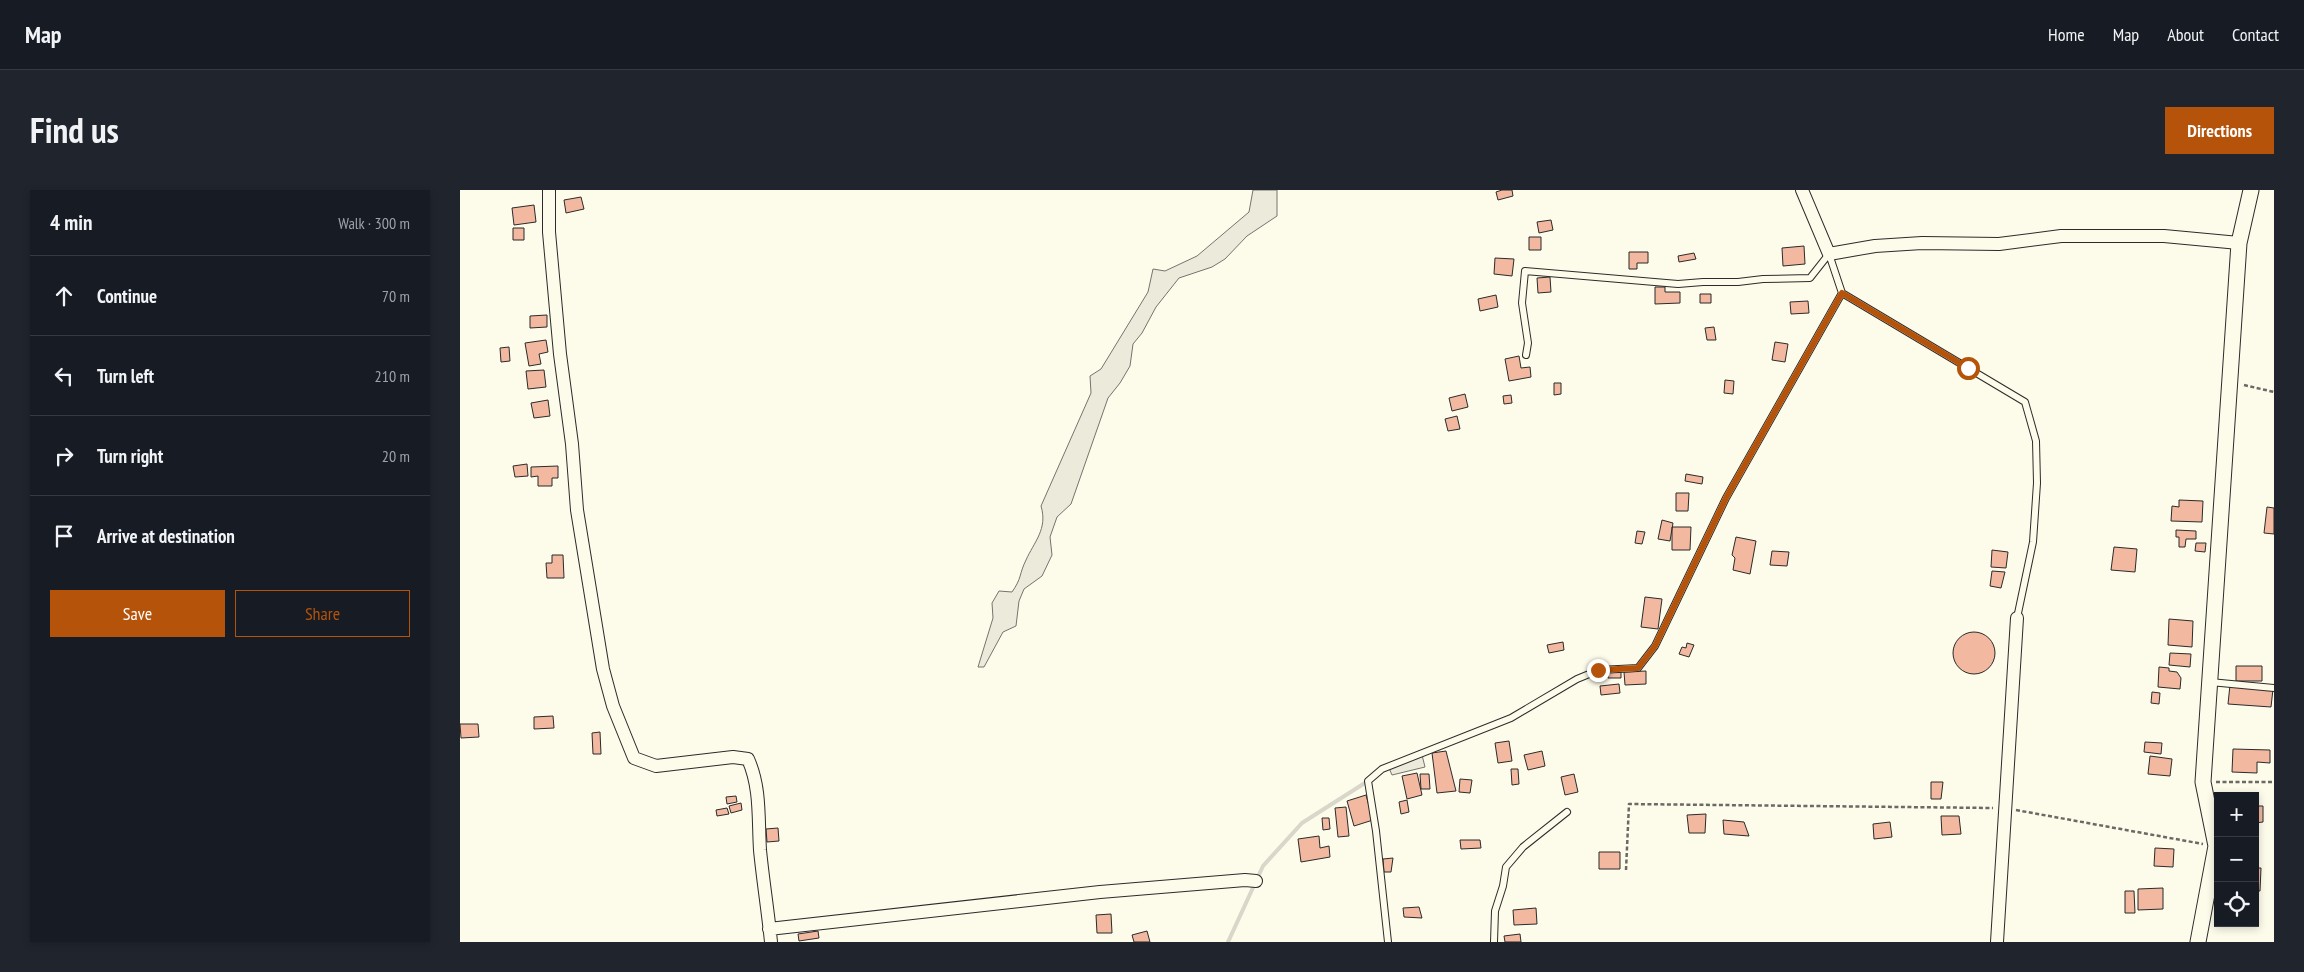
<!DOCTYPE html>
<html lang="en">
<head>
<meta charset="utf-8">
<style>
  body { margin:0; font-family:"PT Sans Narrow",sans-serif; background:#20242c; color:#f1f3f6 }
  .controls { position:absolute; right:15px; bottom:15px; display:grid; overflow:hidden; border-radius:0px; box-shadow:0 2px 8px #0003 }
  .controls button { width:45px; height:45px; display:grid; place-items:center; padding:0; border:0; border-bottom:1px solid #363941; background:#171b24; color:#f1f3f6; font:25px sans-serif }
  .stop { position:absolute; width:15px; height:15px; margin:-11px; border:4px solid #b45309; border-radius:50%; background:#fff }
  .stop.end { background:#b45309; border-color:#fff; box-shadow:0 1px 5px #0008 }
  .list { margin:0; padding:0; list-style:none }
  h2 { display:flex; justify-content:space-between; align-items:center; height:65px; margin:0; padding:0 20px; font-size:21px }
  h2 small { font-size:16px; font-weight:400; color:#9ea1a6 }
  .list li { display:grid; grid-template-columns:32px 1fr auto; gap:15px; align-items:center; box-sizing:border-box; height:80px; padding:0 20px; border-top:1px solid #363941 }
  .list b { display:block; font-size:19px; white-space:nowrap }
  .list em { font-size:16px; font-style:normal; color:#9ea1a6 }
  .actions { display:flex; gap:10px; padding:15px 20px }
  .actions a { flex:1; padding:11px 0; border:1px solid #b45309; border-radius:0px; text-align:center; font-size:18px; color:#b45309 }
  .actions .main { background:#b45309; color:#fff }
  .icon { flex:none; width:28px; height:28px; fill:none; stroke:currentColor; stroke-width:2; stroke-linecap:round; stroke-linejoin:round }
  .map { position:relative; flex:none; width:1814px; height:752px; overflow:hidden; border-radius:0px }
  header { display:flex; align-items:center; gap:30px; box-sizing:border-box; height:70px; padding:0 25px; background:#171b24; border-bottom:1px solid #363941 }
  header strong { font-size:24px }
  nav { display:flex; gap:28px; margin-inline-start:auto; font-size:18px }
  .intro { display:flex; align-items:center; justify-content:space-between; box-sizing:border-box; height:120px; padding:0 30px }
  h1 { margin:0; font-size:35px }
  .button { padding:12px 22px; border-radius:0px; background:#b45309; color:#fff; font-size:18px; font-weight:700 }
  main { display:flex; gap:30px; padding:0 30px }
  aside { flex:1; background:#171b24; border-radius:0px; box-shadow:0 2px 8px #0003 }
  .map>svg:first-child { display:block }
  .green { fill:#ecebdb; stroke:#74746e }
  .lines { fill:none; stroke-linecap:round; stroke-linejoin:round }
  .stream { stroke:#d8d7c9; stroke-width:4 }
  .building { fill:#f2b8a0; stroke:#2b2b2b }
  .service-casing { stroke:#2b2b2b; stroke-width:8 }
  .minor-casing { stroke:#2b2b2b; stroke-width:14 }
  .tertiary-casing { stroke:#2b2b2b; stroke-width:17 }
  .path { stroke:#6a6964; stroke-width:2.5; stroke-dasharray:4 2.5; stroke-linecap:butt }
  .service { stroke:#fdfbea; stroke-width:6 }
  .minor { stroke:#fdfbea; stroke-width:12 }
  .tertiary { stroke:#fdfbea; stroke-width:15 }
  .route { stroke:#b45309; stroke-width:6 }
</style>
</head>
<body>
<header>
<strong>Map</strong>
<nav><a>Home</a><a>Map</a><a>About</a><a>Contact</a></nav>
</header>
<div class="intro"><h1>Find us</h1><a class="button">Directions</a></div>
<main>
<aside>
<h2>4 min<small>Walk · 300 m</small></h2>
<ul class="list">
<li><svg class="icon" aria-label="ahead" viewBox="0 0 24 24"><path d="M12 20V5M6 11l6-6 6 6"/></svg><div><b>Continue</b></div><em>70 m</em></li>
<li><svg class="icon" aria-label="left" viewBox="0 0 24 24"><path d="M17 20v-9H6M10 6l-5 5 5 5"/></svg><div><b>Turn left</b></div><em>210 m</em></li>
<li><svg class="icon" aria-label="right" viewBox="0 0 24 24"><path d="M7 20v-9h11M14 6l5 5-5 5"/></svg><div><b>Turn right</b></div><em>20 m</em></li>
<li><svg class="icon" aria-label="arrive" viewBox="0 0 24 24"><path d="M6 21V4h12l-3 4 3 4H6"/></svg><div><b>Arrive at destination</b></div></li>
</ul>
<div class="actions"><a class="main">Save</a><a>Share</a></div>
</aside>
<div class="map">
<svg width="1814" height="752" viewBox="0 0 1814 752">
  <rect width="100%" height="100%" fill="#fdfbea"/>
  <path class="green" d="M 793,0 L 817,0 L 817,26 L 787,46 L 765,69 L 752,77 L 719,88 L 696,117 L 682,143 L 673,154 L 670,176 L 660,193 L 648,208 L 611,314 L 597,327 L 590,347 L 592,365 L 582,386 L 564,399 L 559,411 L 556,436 L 543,442 L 524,477 L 518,477 L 533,428 L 532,413 L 539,401 L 552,402 C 562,388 559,384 566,370 C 574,352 588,339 581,316 L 631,203 L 630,186 L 641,179 L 688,102 L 693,79 L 705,81 L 737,66 L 789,22 Z
    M 962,565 L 965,577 L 932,585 L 929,578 Z"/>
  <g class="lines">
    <path class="stream" d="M 768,752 L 803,676 L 842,633 L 908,591"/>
  </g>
  <path class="building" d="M 1042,0 L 1052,0 L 1053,6 L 1038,10 L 1036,2 Z
    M 121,7 L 124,19 L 106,23 L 104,10 Z
    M 74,15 L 76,32 L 54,35 L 52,18 Z
    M 1091,30 L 1093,40 L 1079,43 L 1077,32 Z
    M 53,38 L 64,38 L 64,50 L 53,50 Z
    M 1069,47 L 1081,47 L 1081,60 L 1069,60 Z
    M 1344,56 L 1345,74 L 1323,76 L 1322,58 Z
    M 1169,62 L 1188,62 L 1188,73 L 1177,73 L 1177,79 L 1169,79 Z
    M 1234,63 L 1236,69 L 1219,72 L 1218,66 Z
    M 1035,68 L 1054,69 L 1052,86 L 1034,84 Z
    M 1090,87 L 1091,102 L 1078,103 L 1077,88 Z
    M 1195,97 L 1205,97 L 1205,102 L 1220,102 L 1220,113 L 1195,114 Z
    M 1240,104 L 1251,104 L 1251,113 L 1240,113 Z
    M 1036,105 L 1038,117 L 1020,121 L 1018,109 Z
    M 1348,111 L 1349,123 L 1331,124 L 1330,112 Z
    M 87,125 L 87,137 L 70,138 L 70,126 Z
    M 1254,137 L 1256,150 L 1247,150 L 1245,138 Z
    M 86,150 L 88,162 L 79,164 L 81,174 L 69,176 L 65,153 Z
    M 1315,152 L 1328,154 L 1325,172 L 1312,170 Z
    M 49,157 L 50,171 L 41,172 L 40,158 Z
    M 1059,166 L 1061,178 L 1070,177 L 1071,187 L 1049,191 L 1045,169 Z
    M 84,180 L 86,197 L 68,199 L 66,181 Z
    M 1265,190 L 1274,191 L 1273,204 L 1264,203 Z
    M 1094,193 L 1101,193 L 1101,204 L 1094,205 Z
    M 1005,204 L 1008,217 L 992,221 L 989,208 Z
    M 1051,205 L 1052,213 L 1044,214 L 1043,206 Z
    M 88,210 L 90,226 L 74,228 L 71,213 Z
    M 997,226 L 1000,239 L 988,241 L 985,229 Z
    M 67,274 L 68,286 L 55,287 L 53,276 Z
    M 98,276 L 98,288 L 92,288 L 92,296 L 78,296 L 78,286 L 71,287 L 71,277 Z
    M 1226,284 L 1243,287 L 1242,294 L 1225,291 Z
    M 1216,303 L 1229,303 L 1228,321 L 1216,321 Z
    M 1719,310 L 1743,311 L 1742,332 L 1711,331 L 1712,316 L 1719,317 Z
    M 1807,317 L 1814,318 L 1814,344 L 1804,343 Z
    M 1202,330 L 1213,333 L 1210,351 L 1198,349 Z
    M 1212,337 L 1231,337 L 1230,360 L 1212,360 Z
    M 1716,340 L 1736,341 L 1736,349 L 1726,349 L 1725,357 L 1719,357 L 1719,347 L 1716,347 Z
    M 1177,341 L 1185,342 L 1182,354 L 1175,353 Z
    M 1276,347 L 1296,351 L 1290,384 L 1273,380 L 1275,368 L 1272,365 Z
    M 1736,353 L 1746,353 L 1745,362 L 1735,361 Z
    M 1654,357 L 1677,359 L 1675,382 L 1651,380 Z
    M 1532,360 L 1548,362 L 1546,378 L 1531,377 Z
    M 1312,361 L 1329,362 L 1327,376 L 1310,375 Z
    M 92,365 L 103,365 L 104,388 L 87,388 L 86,373 L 92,373 Z
    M 1532,381 L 1545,382 L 1541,398 L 1530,396 Z
    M 1185,407 L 1202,409 L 1198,439 L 1181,437 Z
    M 1709,429 L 1733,431 L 1732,457 L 1708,455 Z
    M1493 463a21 21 0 1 1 42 0a21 21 0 1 1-42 0Z
    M 1103,452 L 1104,460 L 1089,463 L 1087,455 Z
    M 1227,453 L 1234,455 L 1229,467 L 1219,464 L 1222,457 L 1226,458 Z
    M 1710,463 L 1731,464 L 1730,477 L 1709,475 Z
    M 1776,476 L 1802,476 L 1802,491 L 1776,491 Z
    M 1699,477 L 1709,478 L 1709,481 L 1717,482 L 1721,488 L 1720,499 L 1698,497 Z
    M 1148,481 L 1161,481 L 1161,488 L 1148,488 Z
    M 1186,481 L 1186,494 L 1165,495 L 1164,482 Z
    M 1159,494 L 1160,503 L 1141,505 L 1140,496 Z
    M 1770,495 L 1813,499 L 1811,517 L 1768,514 Z
    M 1692,502 L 1700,503 L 1699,514 L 1691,513 Z
    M 93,526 L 94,538 L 74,539 L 74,527 Z
    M 0,534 L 18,534 L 19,547 L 1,548 Z
    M 140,542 L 141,564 L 133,564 L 132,543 Z
    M 1049,551 L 1052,571 L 1038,573 L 1035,553 Z
    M 1685,552 L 1702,553 L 1701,564 L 1684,562 Z
    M 1773,559 L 1810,560 L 1810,573 L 1797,572 L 1797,583 L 1772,582 Z
    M 986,561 L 996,601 L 977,603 L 972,563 Z
    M 1082,561 L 1085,576 L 1068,580 L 1064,565 Z
    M 1690,566 L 1712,569 L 1710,586 L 1688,584 Z
    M 1051,579 L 1058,579 L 1059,594 L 1052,595 Z
    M 957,583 L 962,605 L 947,609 L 942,586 Z
    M 960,584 L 969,584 L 970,599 L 961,599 Z
    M 1114,584 L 1118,602 L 1105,605 L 1101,587 Z
    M 1000,589 L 1012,590 L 1010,603 L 999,602 Z
    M 1471,592 L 1483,592 L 1481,609 L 1471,609 Z
    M 906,605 L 913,630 L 894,636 L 887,611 Z
    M 276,606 L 277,612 L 267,614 L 266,607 Z
    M 947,610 L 949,622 L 941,624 L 939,612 Z
    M 281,613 L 282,620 L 271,623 L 269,616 Z
    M 1795,616 L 1803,616 L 1803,632 L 1795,633 Z
    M 886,617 L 889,646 L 878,647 L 875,618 Z
    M 267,618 L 269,624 L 257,626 L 256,620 Z
    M 1246,624 L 1245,643 L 1229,643 L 1227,625 Z
    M 1481,626 L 1499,626 L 1501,644 L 1482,645 Z
    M 862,628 L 869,628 L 870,639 L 863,640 Z
    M 1263,630 L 1284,632 L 1289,646 L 1264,644 Z
    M 1430,632 L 1432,647 L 1414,649 L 1413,634 Z
    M 318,638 L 319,651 L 307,652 L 306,639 Z
    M 859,646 L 860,658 L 869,656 L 870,667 L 841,672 L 838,649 Z
    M 1000,650 L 1020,650 L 1021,658 L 1001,659 Z
    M 1695,658 L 1714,659 L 1713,677 L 1694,676 Z
    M 1139,662 L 1160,662 L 1160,679 L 1139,679 Z
    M 933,668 L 931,682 L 924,682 L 923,669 Z
    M 1795,678 L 1801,678 L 1800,701 L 1795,701 Z
    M 1703,698 L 1703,719 L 1678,720 L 1678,699 Z
    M 1665,701 L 1674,701 L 1675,723 L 1665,723 Z
    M 959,717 L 962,728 L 944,727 L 943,718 Z
    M 1076,718 L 1077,734 L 1054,735 L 1053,720 Z
    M 651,724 L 652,743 L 637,743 L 636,725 Z
    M 358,741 L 359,748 L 339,751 L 338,744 Z
    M 687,741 L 690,752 L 674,752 L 672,745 Z
    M 1060,744 L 1061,752 L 1045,752 L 1044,746 Z"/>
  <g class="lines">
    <g class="service-casing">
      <path id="service" d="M 1382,103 L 1565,212 L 1576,251 L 1577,293 L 1573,352 L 1557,428
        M 1066,165 L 1068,153 L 1062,113 L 1065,81 L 1218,94 L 1243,92 L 1278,92 L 1303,89 L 1350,88 L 1369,64
        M 1750,492 L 1814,498
        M 928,752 L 916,641 L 908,591 L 922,579 L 1051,528 L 1117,489 L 1139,480 L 1178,478 L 1195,456 L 1266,308 L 1382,103 L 1369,64
        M 1034,752 L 1035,721 L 1043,696 L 1046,677 L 1063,657 L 1107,622"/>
    </g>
    <g class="minor-casing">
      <path id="minor" d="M 89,0 L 89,42 L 100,164 L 112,254 L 117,320 L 143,479 L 153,516 L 174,568 L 196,576 L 273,567 L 288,569 C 301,598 298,629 300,660 C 303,691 308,721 311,752
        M 1342,0 L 1369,64 L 1415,56 L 1462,53 L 1539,54 L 1601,46 L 1704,46 L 1779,53
        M 309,739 L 640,702 L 785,690 L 796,691
        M 1537,752 L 1557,428"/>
    </g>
    <g class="tertiary-casing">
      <path id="tertiary" d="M 1738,752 L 1756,656 L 1743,592 L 1779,53 L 1791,0"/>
    </g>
    <path class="path" d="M 1784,195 L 1814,202
      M 1756,592 L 1814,592
      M 1556,620 L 1743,654
      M 1166,680 L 1169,614 L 1533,618"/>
    <use href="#service" class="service"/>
    <use href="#minor" class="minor"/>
    <use href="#tertiary" class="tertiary"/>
  </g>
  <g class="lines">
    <path class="route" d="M 1138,480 L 1178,478 L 1195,456 L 1266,308 L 1382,103 L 1508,178"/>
  </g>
</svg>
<div class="controls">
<button>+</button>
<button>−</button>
<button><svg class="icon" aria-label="locate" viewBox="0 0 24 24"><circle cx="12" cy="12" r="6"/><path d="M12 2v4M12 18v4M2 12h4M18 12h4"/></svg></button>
</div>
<div class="stop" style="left:1508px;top:178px"></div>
<div class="stop end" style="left:1138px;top:480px"></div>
</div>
</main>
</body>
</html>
